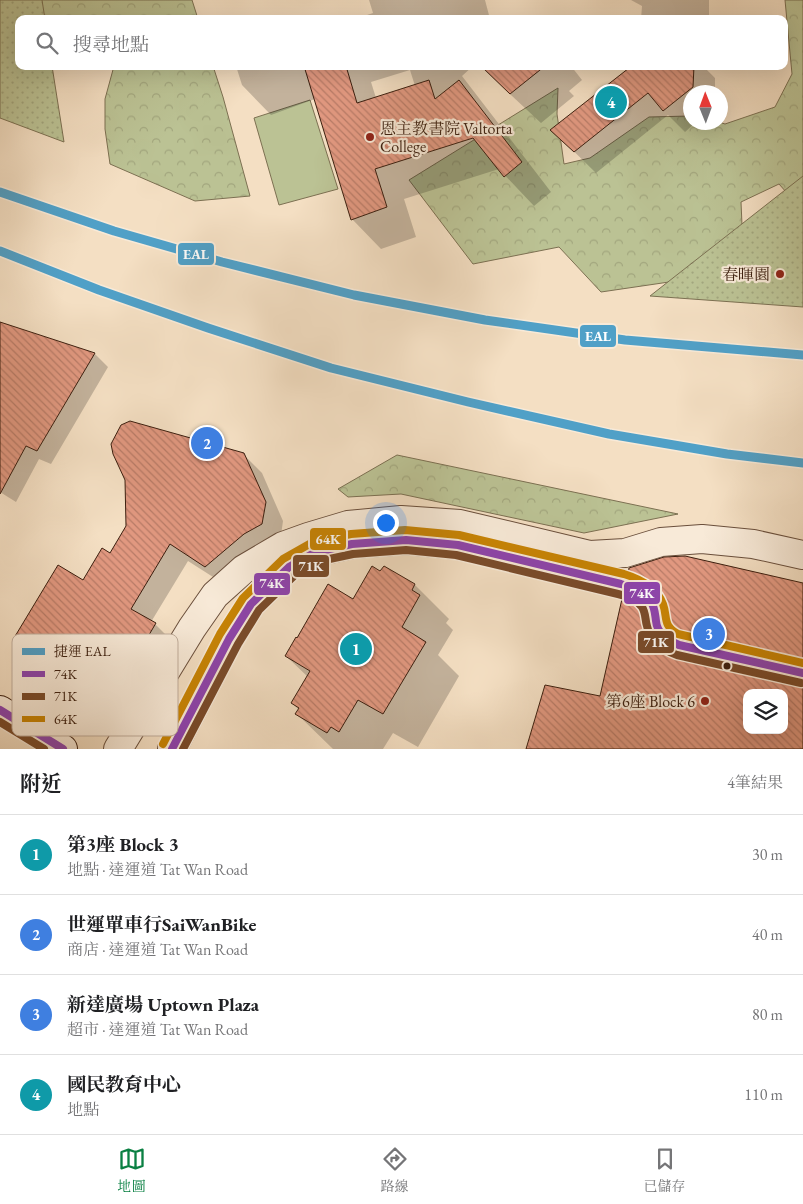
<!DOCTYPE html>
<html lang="zh-TW">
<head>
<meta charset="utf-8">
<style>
  body { margin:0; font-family:"EB Garamond","Noto Serif TC",serif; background:#f2f2f2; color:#202124 }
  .controls { position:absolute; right:15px; bottom:15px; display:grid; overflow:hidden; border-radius:10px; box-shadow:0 5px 20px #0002 }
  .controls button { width:45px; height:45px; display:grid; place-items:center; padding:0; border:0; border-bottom:1px solid #e0e0e0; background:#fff; color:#202124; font:25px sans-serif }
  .compass { position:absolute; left:683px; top:85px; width:45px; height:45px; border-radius:50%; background:#fff; box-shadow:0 5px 20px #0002; rotate:359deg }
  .you { position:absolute; left:385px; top:522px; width:18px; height:18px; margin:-12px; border:4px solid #fff; border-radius:50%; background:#1a73e8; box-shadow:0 0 0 8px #1a73e833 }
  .badge { display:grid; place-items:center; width:32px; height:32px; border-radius:50%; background:#0b8043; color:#fff; font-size:16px; font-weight:700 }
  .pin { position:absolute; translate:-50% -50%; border:2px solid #fff; box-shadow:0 1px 5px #0006 }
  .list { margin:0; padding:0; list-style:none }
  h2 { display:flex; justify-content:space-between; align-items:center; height:65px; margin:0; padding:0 20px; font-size:21px }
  h2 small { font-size:16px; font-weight:400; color:#757577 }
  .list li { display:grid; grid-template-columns:32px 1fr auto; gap:15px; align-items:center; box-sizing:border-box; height:80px; padding:0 20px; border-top:1px solid #e0e0e0 }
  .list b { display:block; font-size:19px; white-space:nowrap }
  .list p { margin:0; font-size:16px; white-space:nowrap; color:#757577 }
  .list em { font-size:16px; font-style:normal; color:#757577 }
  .icon { flex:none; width:28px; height:28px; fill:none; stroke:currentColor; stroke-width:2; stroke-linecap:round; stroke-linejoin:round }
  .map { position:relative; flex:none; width:803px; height:749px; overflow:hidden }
  .search { position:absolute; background:#fff; box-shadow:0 5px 20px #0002; left:15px; right:15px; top:15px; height:55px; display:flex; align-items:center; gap:12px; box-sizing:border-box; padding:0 18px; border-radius:10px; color:#757577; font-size:19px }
  .sheet { height:385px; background:#fff }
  nav { display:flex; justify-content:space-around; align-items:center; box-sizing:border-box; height:70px; border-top:1px solid #e0e0e0; background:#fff; font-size:14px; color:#757577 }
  nav a { display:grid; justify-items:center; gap:2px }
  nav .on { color:#0b8043 }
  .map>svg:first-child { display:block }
  .forest { fill:url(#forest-crowns); stroke:#7c7052 }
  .park { fill:url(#park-dots); stroke:#7c7052 }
  .pitch { fill:#bbc294; stroke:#7c7052 }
  .shadow { fill:#0003; fill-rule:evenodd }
  .building { fill:url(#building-back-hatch); stroke:#3c1f0f; fill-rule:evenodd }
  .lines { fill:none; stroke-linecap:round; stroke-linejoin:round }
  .minor-casing { stroke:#6a4f3c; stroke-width:30 }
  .secondary-casing { stroke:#3c1f0f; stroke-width:30 }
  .minor { stroke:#f8ead8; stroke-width:28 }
  .secondary { stroke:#f8ead8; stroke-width:28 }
  .bus-1-casing { stroke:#f8ead8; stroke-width:11 }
  .bus-2-casing { stroke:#f8ead8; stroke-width:11 }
  .bus-3-casing { stroke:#f8ead8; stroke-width:11 }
  .bus-1 { stroke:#8e44ad; stroke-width:8 }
  .bus-2 { stroke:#7a4b2a; stroke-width:8 }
  .bus-3 { stroke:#c88404; stroke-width:8 }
  .metro-1-casing { stroke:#f8ead8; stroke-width:12 }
  .metro-1 { stroke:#50a0c7; stroke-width:9 }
  .poi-dot { fill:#8f2418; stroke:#f8ead8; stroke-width:2 }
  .bus-dot { fill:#3c1f0f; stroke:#f8ead8; stroke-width:2 }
  .labels { text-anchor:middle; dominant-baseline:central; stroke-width:4.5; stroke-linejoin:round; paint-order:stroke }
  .poi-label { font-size:16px; fill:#3c1f0f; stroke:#f8ead8; text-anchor:end }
  .key { fill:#f8ead8; stroke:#c0ad9c; stroke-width:1 }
  .key-label { font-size:14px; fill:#3c1f0f }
  .line-badge { stroke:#f8ead8; stroke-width:2 }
  .badge-label { font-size:14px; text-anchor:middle; font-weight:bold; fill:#fff }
</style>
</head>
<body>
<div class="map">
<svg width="803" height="749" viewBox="0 0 803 749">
  <defs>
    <pattern id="forest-crowns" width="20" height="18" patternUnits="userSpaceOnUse" patternTransform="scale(1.25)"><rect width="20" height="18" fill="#bbc294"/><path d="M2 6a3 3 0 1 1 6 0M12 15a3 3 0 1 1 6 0" fill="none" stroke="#a2a67e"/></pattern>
    <pattern id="park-dots" width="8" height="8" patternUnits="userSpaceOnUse" patternTransform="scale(1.25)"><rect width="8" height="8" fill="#bbc294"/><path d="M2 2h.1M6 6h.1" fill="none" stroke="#a2a67e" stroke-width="1.8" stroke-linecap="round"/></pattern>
    <pattern id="building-back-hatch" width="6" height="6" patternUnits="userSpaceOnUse" patternTransform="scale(1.25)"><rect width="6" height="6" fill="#e19880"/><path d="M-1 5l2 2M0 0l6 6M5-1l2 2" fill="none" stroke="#b87b67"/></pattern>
  </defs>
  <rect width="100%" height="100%" fill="#f4dfc3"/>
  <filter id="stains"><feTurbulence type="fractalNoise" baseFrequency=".004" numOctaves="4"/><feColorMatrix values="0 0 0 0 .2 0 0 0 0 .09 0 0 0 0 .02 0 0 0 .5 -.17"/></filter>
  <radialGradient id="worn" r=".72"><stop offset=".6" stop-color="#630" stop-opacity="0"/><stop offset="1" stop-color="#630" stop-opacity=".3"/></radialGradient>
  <path class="forest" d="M 20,0 L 192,0 L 198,19 L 27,19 Z
    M 785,0 L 803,0 L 803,211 L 779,184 L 741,202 L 744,271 L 601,292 L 559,247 L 473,264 L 409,180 L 558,88 L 557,114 L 564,164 L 590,158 L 649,117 L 690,116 L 690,122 L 719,122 L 725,124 L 775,107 L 792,74 Z
    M 114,66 L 213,66 L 223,97 L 250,196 L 195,201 L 110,164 L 105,129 L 105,99 Z
    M 397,455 L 678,514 L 584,533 L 401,494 L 348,497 L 338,489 Z"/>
  <path class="park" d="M 0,0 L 42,0 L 45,19 L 19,19 L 19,66 L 52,66 L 64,142 L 0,118 Z
    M 803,176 L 803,307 L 650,296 Z"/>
  <path class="pitch" d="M 310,100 L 338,189 L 279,205 L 254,118 Z"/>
  <path class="shadow" d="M 369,0 L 485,0 L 490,19 L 355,19 L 373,13 Z
    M 631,0 L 709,0 L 709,16 L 696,16 L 696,19 L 641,19 L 642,6 Z
    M 236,66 L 473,66 L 462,76 L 551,192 L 534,206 L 499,169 L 404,199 L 416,237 L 381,249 L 352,219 L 315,99 L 271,115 L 242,85 ZM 410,70 L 415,86 L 376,98 L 371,82 Z
    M 480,66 L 571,66 L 582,80 L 569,91 L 574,96 L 541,123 Z
    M 634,66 L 703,66 L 715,78 L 715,92 L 690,92 L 690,122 L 696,122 L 685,132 L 668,115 L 596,173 L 552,130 Z
    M 0,324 L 95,354 L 108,367 L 51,464 L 39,459 L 16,502 L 0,492 Z
    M 243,454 L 262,473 L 283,521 L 280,542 L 224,584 L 188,561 L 151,622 L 155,624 L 173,642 L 131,713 L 107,699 L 87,731 L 79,726 L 76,732 L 45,714 L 27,695 L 29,692 L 22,684 L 37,658 L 34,656 L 16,638 L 83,582 L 111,555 Z
    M 384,567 L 415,585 L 449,619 L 446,623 L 453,630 L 438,655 L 459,676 L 418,747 L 393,733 L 383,749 L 333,749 L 297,714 L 299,710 L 292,703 L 308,677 L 286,656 L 354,600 L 381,573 Z"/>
  <path class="building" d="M 304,66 L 346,66 L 357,103 L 429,80 L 435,99 L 459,80 L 522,162 L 504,177 L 473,138 L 375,169 L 387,207 L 351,220 Z
    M 481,66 L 545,66 L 510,94 Z
    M 628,66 L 694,66 L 693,87 L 663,111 L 648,93 L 574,152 L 550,130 L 629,68 Z
    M 0,322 L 95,353 L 37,451 L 26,446 L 0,494 Z
    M 130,421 L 244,453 L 266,502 L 262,524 L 244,534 L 205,567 L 170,544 L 131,609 L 156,623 L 113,696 L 88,682 L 69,714 L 61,709 L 57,715 L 25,696 L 29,690 L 20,685 L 39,652 L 14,638 L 58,565 L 83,580 L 102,548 L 110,553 L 126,526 L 125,480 L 113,454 L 111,444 L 121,425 Z
    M 685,556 L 803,583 L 803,749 L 526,749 L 545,685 L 600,696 L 629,568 L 664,557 ZM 747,693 L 784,693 L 784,730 L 747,730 Z
    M 372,566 L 380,571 L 384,566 L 415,584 L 412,590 L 420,595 L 402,627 L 426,642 L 383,714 L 358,700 L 339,732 L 331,727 L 327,733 L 295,714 L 299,708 L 291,703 L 310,671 L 285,656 L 296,637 L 297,638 L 328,584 L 353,599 Z"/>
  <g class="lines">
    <g class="minor-casing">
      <path id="minor" d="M 118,749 L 192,628 L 215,595 L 244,569 L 283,546 L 308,537 L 348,525 L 401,520 L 460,524 L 590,555 L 625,553 L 661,542 L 702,539 L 753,544 L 803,555
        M 172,749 L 229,639 L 251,604 L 289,567 L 316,552 L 352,544 L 406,540 L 458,545 L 587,575"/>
    </g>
    <g class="secondary-casing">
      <path id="secondary" d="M 0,710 L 63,749"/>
    </g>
    <use href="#minor" class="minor"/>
    <use href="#secondary" class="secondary"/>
    <g class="bus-1-casing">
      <path id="bus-1" d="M 0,710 L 63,749
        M 172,749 L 229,639 L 251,604 L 289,567 L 316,552 L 352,544 L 406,540 L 458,545 L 621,584 C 632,587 644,592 651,602 C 655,608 655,614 656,621 C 657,634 668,640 679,645 L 803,673"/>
    </g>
    <g class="bus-2-casing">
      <path id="bus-2" d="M 0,722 L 44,749
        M 183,749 L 238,644 L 259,610 L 295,575 L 320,561 L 353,554 L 406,550 L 456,555 L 618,594 C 627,596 637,600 642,607 C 646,613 645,620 647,626 C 650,641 663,650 677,655 L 801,683"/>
    </g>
    <g class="bus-3-casing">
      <path id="bus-3" d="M 163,744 L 220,634 L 243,598 L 283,559 L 313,542 L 351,534 L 405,530 L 459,535 L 624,574 C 640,579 657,587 663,604 C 668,618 662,625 678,634 L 803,663"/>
    </g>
    <use href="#bus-1" class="bus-1"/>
    <use href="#bus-2" class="bus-2"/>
    <use href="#bus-3" class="bus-3"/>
    <g class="metro-1-casing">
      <path id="metro-1" d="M 0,192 L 114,231 L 222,262 L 354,295 L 485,320 L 625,340 L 803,355
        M 0,251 L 99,290 L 208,328 L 331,368 L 468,402 L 609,434 L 727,454 L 803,463"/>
    </g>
    <use href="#metro-1" class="metro-1"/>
  </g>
  <g class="poi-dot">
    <circle cx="370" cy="137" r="5"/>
    <circle cx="780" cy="274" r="5"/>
    <circle cx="705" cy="701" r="5"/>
  </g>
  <circle class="bus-dot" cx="727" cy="666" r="4.5"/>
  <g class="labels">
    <g class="poi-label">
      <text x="380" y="128" text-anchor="start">恩主教書院 Valtorta<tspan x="380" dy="18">College</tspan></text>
      <text x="770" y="274">春暉園</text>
      <text x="695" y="701">第6座 Block 6</text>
    </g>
  </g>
  <rect x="12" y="634" width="166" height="102" rx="8" class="key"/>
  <rect x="22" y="648" width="23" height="7" fill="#50a0c7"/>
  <rect x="22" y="671" width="23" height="6" fill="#8e44ad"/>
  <rect x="22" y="693" width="23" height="7" fill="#7a4b2a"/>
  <rect x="22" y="716" width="23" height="6" fill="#c88404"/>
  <g class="key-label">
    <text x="54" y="656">捷運 EAL</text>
    <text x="54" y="679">74K</text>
    <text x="54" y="701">71K</text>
    <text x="54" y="724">64K</text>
  </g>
  <g class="line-badge">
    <rect x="177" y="242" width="38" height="24" rx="5" fill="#50a0c7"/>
    <rect x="579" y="324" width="38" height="24" rx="5" fill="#50a0c7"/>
    <rect x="309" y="527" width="38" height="24" rx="5" fill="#c88404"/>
    <rect x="292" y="554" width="38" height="24" rx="5" fill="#7a4b2a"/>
    <rect x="253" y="572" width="38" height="24" rx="5" fill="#8e44ad"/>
    <rect x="623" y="581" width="38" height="24" rx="5" fill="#8e44ad"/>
    <rect x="637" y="630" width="38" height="24" rx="5" fill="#7a4b2a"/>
  </g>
  <g class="badge-label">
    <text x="196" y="259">EAL</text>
    <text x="598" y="341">EAL</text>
    <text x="328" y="544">64K</text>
    <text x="311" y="571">71K</text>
    <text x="272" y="588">74K</text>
    <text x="642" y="598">74K</text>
    <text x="656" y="647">71K</text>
  </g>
  <rect width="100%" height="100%" filter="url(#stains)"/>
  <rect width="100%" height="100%" fill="url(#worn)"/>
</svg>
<div class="controls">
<button><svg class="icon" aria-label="layers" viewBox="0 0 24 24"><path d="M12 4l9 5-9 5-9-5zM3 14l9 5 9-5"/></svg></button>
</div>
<svg class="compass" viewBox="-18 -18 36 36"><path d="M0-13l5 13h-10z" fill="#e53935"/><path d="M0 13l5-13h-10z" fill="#757577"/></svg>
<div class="you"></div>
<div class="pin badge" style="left:356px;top:649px;background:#0f9aa8">1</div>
<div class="pin badge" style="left:207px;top:443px;background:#3f7fe0">2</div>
<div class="pin badge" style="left:709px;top:634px;background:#3f7fe0">3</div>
<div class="pin badge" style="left:611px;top:102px;background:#0f9aa8">4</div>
<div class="search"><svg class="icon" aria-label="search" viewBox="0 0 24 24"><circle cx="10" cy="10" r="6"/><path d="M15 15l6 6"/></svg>搜尋地點</div>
</div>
<section class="sheet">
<h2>附近<small>4筆結果</small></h2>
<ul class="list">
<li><span class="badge" style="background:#0f9aa8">1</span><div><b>第3座 Block 3</b><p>地點 · 達運道 Tat Wan Road</p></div><em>30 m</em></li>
<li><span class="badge" style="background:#3f7fe0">2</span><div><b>世運單車行SaiWanBike</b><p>商店 · 達運道 Tat Wan Road</p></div><em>40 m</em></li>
<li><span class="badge" style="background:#3f7fe0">3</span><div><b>新達廣場 Uptown Plaza</b><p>超市 · 達運道 Tat Wan Road</p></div><em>80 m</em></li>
<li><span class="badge" style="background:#0f9aa8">4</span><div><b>國民教育中心</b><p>地點</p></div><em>110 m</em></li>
</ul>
</section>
<nav>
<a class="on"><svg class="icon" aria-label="map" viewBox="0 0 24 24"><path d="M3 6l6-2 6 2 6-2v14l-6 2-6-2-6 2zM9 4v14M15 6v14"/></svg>地圖</a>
<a><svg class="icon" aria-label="directions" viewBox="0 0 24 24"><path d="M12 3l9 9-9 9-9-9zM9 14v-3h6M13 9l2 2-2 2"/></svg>路線</a>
<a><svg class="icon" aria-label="saved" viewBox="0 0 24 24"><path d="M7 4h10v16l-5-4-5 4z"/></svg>已儲存</a>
</nav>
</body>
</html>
